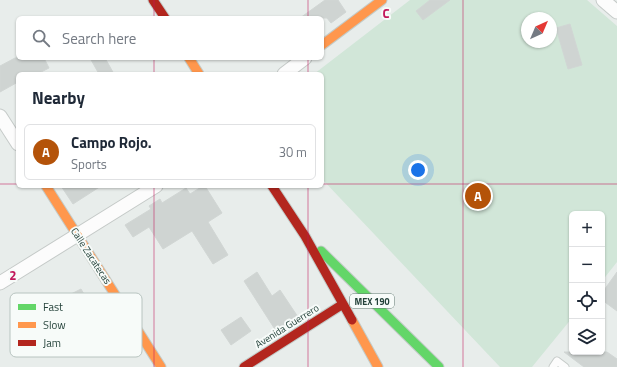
<!DOCTYPE html>
<html lang="en">
<head>
<meta charset="utf-8">
<style>
  body { margin:0; font-family:"Titillium Web",sans-serif; background:#f2f2f3; color:#1f2937 }
  .controls { position:absolute; right:12px; bottom:12px; display:grid; overflow:hidden; border-radius:6px; box-shadow:0 1px 3px #0004 }
  .controls button { width:36px; height:36px; display:grid; place-items:center; padding:0; border:0; border-bottom:1px solid #e0e1e3; background:#fff; color:#1f2937; font:20px sans-serif }
  .compass { position:absolute; left:521px; top:12px; width:36px; height:36px; border-radius:50%; background:#fff; box-shadow:0 1px 3px #0004; rotate:44deg }
  .you { position:absolute; left:418px; top:170px; width:14px; height:14px; margin:-10px; border:3px solid #fff; border-radius:50%; background:#1a73e8; box-shadow:0 0 0 6px #1a73e833 }
  .badge { display:grid; place-items:center; width:26px; height:26px; border-radius:50%; background:#b45309; color:#fff; font-size:13px; font-weight:700 }
  .pin { position:absolute; translate:-50% -50%; border:2px solid #fff; box-shadow:0 1px 4px #0006 }
  .list { margin:0; padding:0; list-style:none }
  h2 { display:flex; justify-content:space-between; align-items:center; height:52px; margin:0; padding:0 16px; font-size:17px }
  h2 small { font-size:13px; font-weight:400; color:#747a83 }
  .list li { display:grid; grid-template-columns:26px 1fr auto; gap:12px; align-items:center; box-sizing:border-box; height:56px; margin:0 8px 8px; padding:0 8px; border:1px solid #e0e1e3; border-radius:6px }
  .list b { display:block; font-size:15px; white-space:nowrap }
  .list p { margin:0; font-size:13px; white-space:nowrap; color:#747a83 }
  .list em { font-size:13px; font-style:normal; color:#747a83 }
  .icon { flex:none; width:22px; height:22px; fill:none; stroke:currentColor; stroke-width:2; stroke-linecap:round; stroke-linejoin:round }
  .map { position:relative; flex:none; width:617px; height:367px; overflow:hidden }
  .search { position:absolute; background:#fff; box-shadow:0 1px 3px #0004; left:16px; top:16px; width:308px; height:44px; display:flex; align-items:center; gap:10px; box-sizing:border-box; padding:0 14px; border-radius:6px; color:#747a83; font-size:15px }
  .panel { position:absolute; background:#fff; box-shadow:0 1px 3px #0004; left:16px; top:72px; width:308px; height:116px; border-radius:6px }
  .map>svg:first-child { display:block }
  .green { fill:#d1e6d8; fill-rule:evenodd }
  .building { fill:#cfd4d2; stroke:#d1d6d4 }
  .lines { fill:none; stroke-linecap:round; stroke-linejoin:round }
  .lane-casing { stroke:#c5cac8; stroke-width:9 }
  .street-casing { stroke:#c5cac8; stroke-width:15 }
  .fast-casing { stroke:#c3cbc8; stroke-width:11 }
  .slow-casing { stroke:#c3cbc8; stroke-width:11 }
  .jam-casing { stroke:#c3cbc8; stroke-width:11 }
  .lane { stroke:#fcfcfc; stroke-width:7 }
  .street { stroke:#fcfcfc; stroke-width:13 }
  .fast { stroke:#63d668; stroke-width:9 }
  .slow { stroke:#ff974d; stroke-width:9 }
  .jam { stroke:#b3261e; stroke-width:9 }
  .grid { fill:none; stroke:#c2185b; stroke-width:1; stroke-opacity:0.55 }
  .labels { text-anchor:middle; dominant-baseline:central; stroke-width:4; stroke-linejoin:round; paint-order:stroke }
  .shield { fill:#f7fbf9; stroke:#637a73; stroke-width:1 }
  .shield-label { font-size:9px; font-weight:bold; fill:#24423a }
  .street-label { font-size:10px; fill:#24423a; stroke:#f7fbf9 }
  .key { fill:#f7fbf9; stroke:#b8c4c0; stroke-width:1 }
  .key-label { font-size:11px; fill:#24423a }
  .grid-label { font-size:13px; text-anchor:middle; font-weight:bold; fill:#c2185b; stroke:#f7fbf9; stroke-width:4; stroke-linejoin:round; paint-order:stroke }
</style>
</head>
<body>
<div class="map">
<svg width="617" height="367" viewBox="0 0 617 367">
  <rect width="100%" height="100%" fill="#e8edeb"/>
  <path class="green" d="M 410,0 L 587,0 L 617,26 L 617,262 L 602,281 L 602,214 L 572,214 L 572,318 L 532,367 L 500,367 L 322,179 L 322,74 L 314,74 ZM 527,18 L 551,18 L 551,42 L 527,42 Z"/>
  <path class="building" d="M 325,0 L 338,0 L 346,12 L 331,23 L 327,18 L 300,18 Z
    M 430,0 L 450,0 L 423,20 L 416,11 Z
    M 570,24 L 582,65 L 568,69 L 556,28 Z
    M 15,58 L 44,58 L 49,68 L 37,74 L 18,74 L 18,82 L 0,92 L 0,66 Z
    M 90,58 L 105,58 L 114,74 L 99,74 Z
    M 61,186 L 101,186 L 73,204 Z
    M 203,186 L 205,186 L 222,213 L 208,222 L 228,255 L 213,264 L 192,231 L 163,249 L 149,227 L 133,237 L 125,225 L 151,209 L 149,206 L 160,199 L 162,203 L 186,188 L 190,194 Z
    M 257,272 L 272,296 L 280,290 L 298,317 L 276,331 L 244,281 Z
    M 617,272 L 617,311 L 602,300 L 602,293 Z
    M 81,289 L 97,316 L 87,321 L 71,294 Z
    M 241,317 L 251,331 L 231,345 L 221,330 Z
    M 564,352 L 607,352 L 617,359 L 617,367 L 584,367 Z"/>
  <g class="lines">
    <g class="lane-casing">
      <path id="lane" d="M 553,367 L 557,361 L 565,367"/>
    </g>
    <g class="street-casing">
      <path id="street" d="M 603,0 L 617,12
        M 284,74 L 305,58
        M 0,116 L 18,144
        M 0,283 L 156,186"/>
    </g>
    <g class="fast-casing">
      <path id="fast" d="M 321,251 L 439,367"/>
    </g>
    <g class="slow-casing">
      <path id="slow" d="M 322,45 L 382,0
        M 189,58 L 199,74
        M 46,186 L 161,367
        M 352,320 L 378,367"/>
    </g>
    <g class="jam-casing">
      <path id="jam" d="M 153,0 L 165,18
        M 272,186 L 305,236 L 352,320
        M 244,367 L 343,304"/>
    </g>
    <use href="#lane" class="lane"/>
    <use href="#street" class="street"/>
    <use href="#fast" class="fast"/>
    <use href="#slow" class="slow"/>
    <use href="#jam" class="jam"/>
  </g>
  <path class="grid" d="M 154,0 L 154,18M 308,0 L 308,18M 463,0 L 463,367M 154,58 L 154,74M 308,58 L 308,74M 0,184 L 18,184M 322,184 L 617,184M 154,186 L 154,367M 308,186 L 308,367"/>
  <g class="labels">
    <rect class="shield" x="350" y="294" width="44" height="14" rx="3"/>
    <g class="shield-label">
      <text x="372" y="301">MEX 190</text>
    </g>
    <g class="street-label">
      <text transform="translate(91 256) rotate(57)">Calle Zacatecas</text>
      <text transform="translate(287 326) rotate(-32)">Avenida Guerrero</text>
    </g>
  </g>
  <rect x="10" y="293" width="132" height="64" rx="6" class="key"/>
  <rect x="18" y="304" width="18" height="6" fill="#63d668"/>
  <rect x="18" y="322" width="18" height="6" fill="#ff974d"/>
  <rect x="18" y="340" width="18" height="6" fill="#b3261e"/>
  <g class="key-label">
    <text x="43" y="311">Fast</text>
    <text x="43" y="329">Slow</text>
    <text x="43" y="347">Jam</text>
  </g>
  <g class="grid-label">
    <text x="386" y="18">C</text>
    <text x="13" y="280">2</text>
  </g>
</svg>
<div class="controls">
<button>+</button>
<button>−</button>
<button><svg class="icon" aria-label="locate" viewBox="0 0 24 24"><circle cx="12" cy="12" r="6"/><path d="M12 2v4M12 18v4M2 12h4M18 12h4"/></svg></button>
<button><svg class="icon" aria-label="layers" viewBox="0 0 24 24"><path d="M12 4l9 5-9 5-9-5zM3 14l9 5 9-5"/></svg></button>
</div>
<svg class="compass" viewBox="-18 -18 36 36"><path d="M0-13l5 13h-10z" fill="#e53935"/><path d="M0 13l5-13h-10z" fill="#747a83"/></svg>
<div class="you"></div>
<div class="pin badge" style="left:478px;top:196px">A</div>
<div class="search"><svg class="icon" aria-label="search" viewBox="0 0 24 24"><circle cx="10" cy="10" r="6"/><path d="M15 15l6 6"/></svg>Search here</div>
<section class="panel">
<h2>Nearby<small></small></h2>
<ul class="list">
<li><span class="badge">A</span><div><b>Campo Rojo.</b><p>Sports</p></div><em>30 m</em></li>
</ul>
</section>
</div>
</body>
</html>
